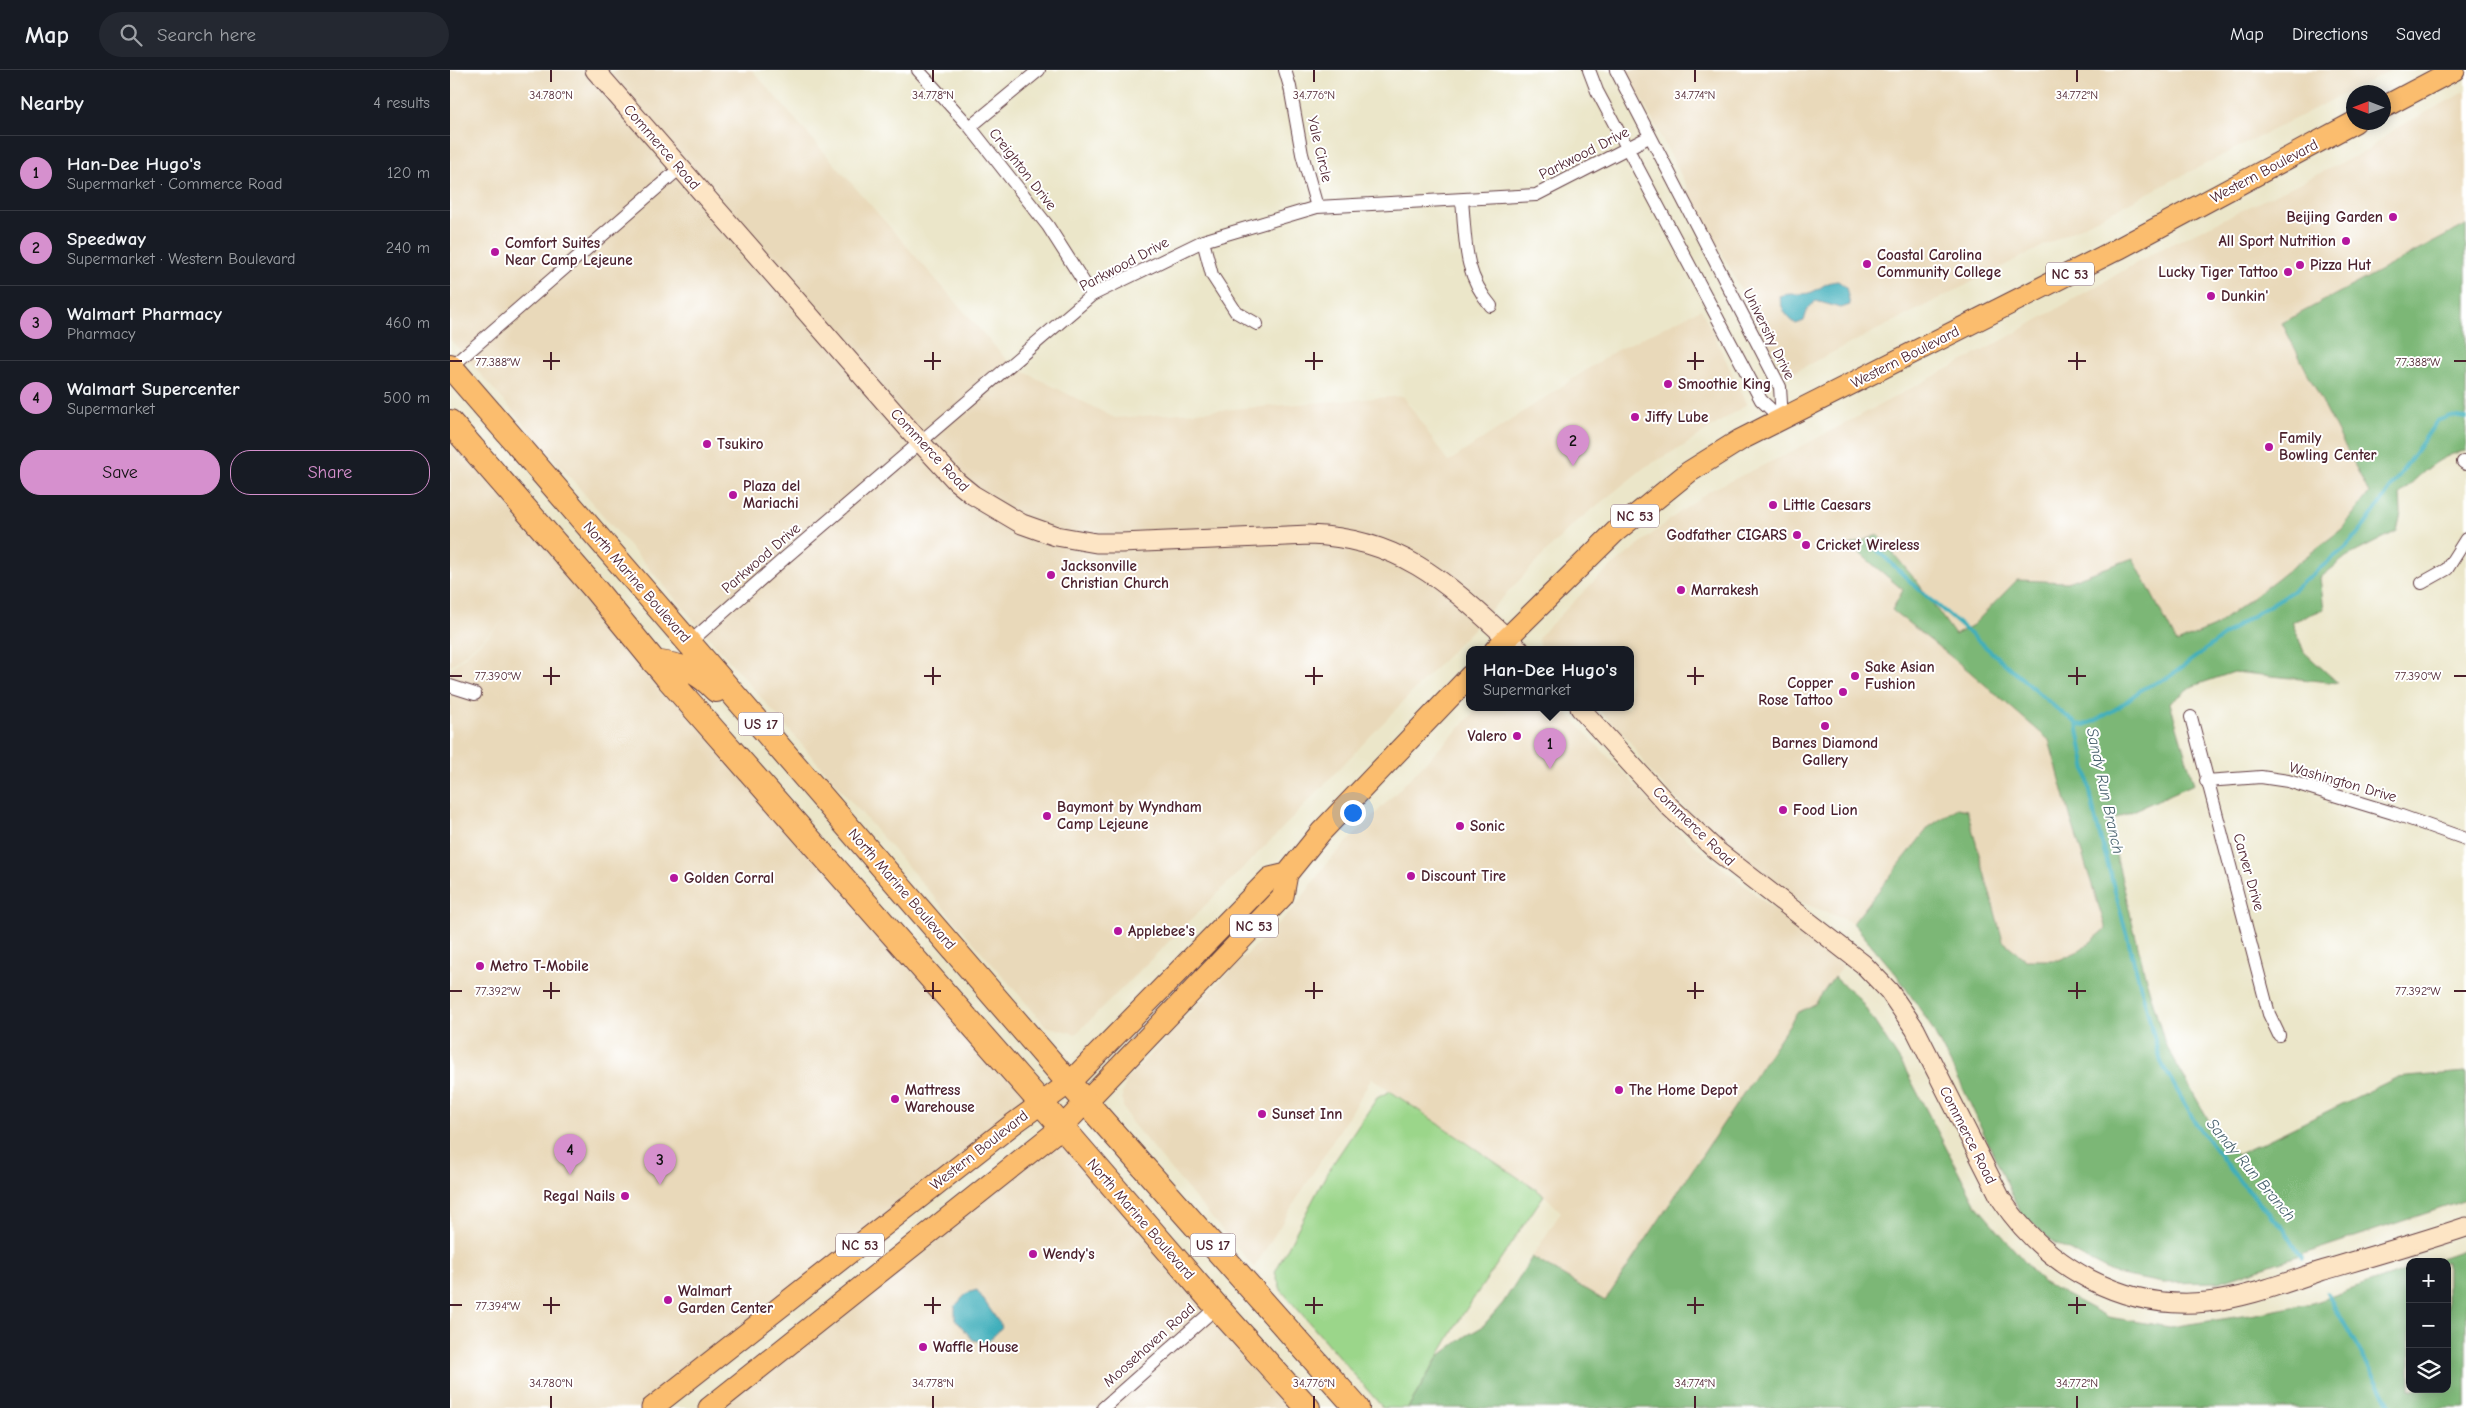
<!DOCTYPE html>
<html lang="en">
<head>
<meta charset="utf-8">
<style>
  body { margin:0; font-family:"Comic Neue",sans-serif; background:#242831; color:#f1f3f6 }
  .controls { position:absolute; right:15px; bottom:15px; display:grid; overflow:hidden; border-radius:10px; box-shadow:0 2px 12px #0003 }
  .controls button { width:45px; height:45px; display:grid; place-items:center; padding:0; border:0; border-bottom:1px solid #363941; background:#171b24; color:#f1f3f6; font:25px sans-serif }
  .compass { position:absolute; left:1896px; top:15px; width:45px; height:45px; border-radius:50%; background:#171b24; box-shadow:0 2px 12px #0003; rotate:270deg }
  .you { position:absolute; left:902px; top:742px; width:18px; height:18px; margin:-12px; border:4px solid #fff; border-radius:50%; background:#1a73e8; box-shadow:0 0 0 8px #1a73e833 }
  .badge { display:grid; place-items:center; width:32px; height:32px; border-radius:50%; background:#d690ce; color:#111; font-size:16px; font-weight:700 }
  .pin { position:absolute; translate:-50% -41px; filter:drop-shadow(0 1px 2px #0008) }
  .pin::after { content:''; position:absolute; top:26px; width:18px; height:15px; background:inherit; clip-path:polygon(0 0,100% 0,50% 100%) }
  .popup { position:absolute; left:1016px; top:576px; width:168px; height:65px; box-sizing:border-box; display:grid; place-content:center; border-radius:10px; background:#171b24; filter:drop-shadow(0 1px 4px #0005); font-size:16px; white-space:nowrap; color:#9ea1a6 }
  .popup b { font-size:19px; color:#f1f3f6 }
  .popup::after { content:''; position:absolute; left:50%; top:100%; margin-left:-10px; border:10px solid transparent; border-top-color:#171b24 }
  .list { margin:0; padding:0; list-style:none }
  h2 { display:flex; justify-content:space-between; align-items:center; height:65px; margin:0; padding:0 20px; font-size:21px }
  h2 small { font-size:16px; font-weight:400; color:#9ea1a6 }
  .list li { display:grid; grid-template-columns:32px 1fr auto; gap:15px; align-items:center; box-sizing:border-box; height:75px; padding:0 20px; border-top:1px solid #363941 }
  .list b { display:block; font-size:19px; white-space:nowrap }
  .list p { margin:0; font-size:16px; white-space:nowrap; color:#9ea1a6 }
  .list em { font-size:16px; font-style:normal; color:#9ea1a6 }
  .actions { display:flex; gap:10px; padding:15px 20px }
  .actions a { flex:1; padding:11px 0; border:1px solid #d690ce; border-radius:20px; text-align:center; font-size:18px; color:#d690ce }
  .actions .main { background:#d690ce; color:#111 }
  .icon { flex:none; width:28px; height:28px; fill:none; stroke:currentColor; stroke-width:2; stroke-linecap:round; stroke-linejoin:round }
  .map { position:relative; flex:none; width:2016px; height:1338px; overflow:hidden }
  header { display:flex; align-items:center; gap:30px; box-sizing:border-box; height:70px; padding:0 25px; background:#171b24; border-bottom:1px solid #363941 }
  header strong { font-size:24px }
  nav { display:flex; gap:28px; margin-inline-start:auto; font-size:18px }
  .search { width:350px; height:45px; background:#242831; display:flex; align-items:center; gap:12px; box-sizing:border-box; padding:0 18px; border-radius:28px; color:#9ea1a6; font-size:19px }
  main { display:flex }
  aside { flex:1; background:#171b24 }
  .map>svg:first-child { display:block }
  .built { fill:#e9d9ba }
  .green { fill:#9bd68a; stroke:#727a5a }
  .forest { fill:#7cb776; stroke:#636b50 }
  .water { fill:#40afbb; stroke:#456773 }
  .lines { fill:none; stroke-linecap:round; stroke-linejoin:round }
  .stream { stroke:#40afbb; stroke-width:4 }
  .street-casing { stroke:#623d43; stroke-width:14 }
  .secondary-casing { stroke:#623d43; stroke-width:21 }
  .primary-casing { stroke:#623d43; stroke-width:23 }
  .highway-casing { stroke:#623d43; stroke-width:26 }
  .street { stroke:#fff; stroke-width:12 }
  .secondary { stroke:#fde5c5; stroke-width:19 }
  .primary { stroke:#fbbd6e; stroke-width:21 }
  .highway { stroke:#fbbd6e; stroke-width:24 }
  .ticks { fill:none; stroke:#4a1f2b; stroke-width:2 }
  .poi-dot { fill:#b5179e; stroke:#fff; stroke-width:2 }
  .labels { text-anchor:middle; dominant-baseline:central; stroke-width:4; stroke-linejoin:round; paint-order:stroke }
  .shield { fill:#fff; stroke:#80626b; stroke-width:1 }
  .shield-label { font-size:14px; font-weight:bold; fill:#4a1f2b }
  .street-label { font-size:15px; fill:#4a1f2b; stroke:#fff }
  .poi-label { font-size:15px; font-weight:bold; fill:#4a1f2b; stroke:#fff; text-anchor:start }
  .water-label { font-size:16px; font-style:italic; fill:#46606c; stroke:#fff }
  .ticks-label { font-size:12px; text-anchor:middle; fill:#4a1f2b; stroke:#fff; stroke-width:4; stroke-linejoin:round; paint-order:stroke }
</style>
</head>
<body>
<header>
<strong>Map</strong>
<div class="search"><svg class="icon" aria-label="search" viewBox="0 0 24 24"><circle cx="10" cy="10" r="6"/><path d="M15 15l6 6"/></svg>Search here</div>
<nav><a>Map</a><a>Directions</a><a>Saved</a></nav>
</header>
<main>
<aside>
<h2>Nearby<small>4 results</small></h2>
<ul class="list">
<li><span class="badge">1</span><div><b>Han-Dee Hugo's</b><p>Supermarket · Commerce Road</p></div><em>120 m</em></li>
<li><span class="badge">2</span><div><b>Speedway</b><p>Supermarket · Western Boulevard</p></div><em>240 m</em></li>
<li><span class="badge">3</span><div><b>Walmart Pharmacy</b><p>Pharmacy</p></div><em>460 m</em></li>
<li><span class="badge">4</span><div><b>Walmart Supercenter</b><p>Supermarket</p></div><em>500 m</em></li>
</ul>
<div class="actions"><a class="main">Save</a><a>Share</a></div>
</aside>
<div class="map">
<svg width="2016" height="1338" viewBox="0 0 2016 1338">
  <rect width="100%" height="100%" fill="#fff"/>
  <filter id="ink" filterUnits="userSpaceOnUse"><feTurbulence type="fractalNoise" baseFrequency=".02" numOctaves="2"/><feDisplacementMap in="SourceGraphic" scale="10" xChannelSelector="R" yChannelSelector="G"/><feConvolveMatrix kernelMatrix="1 2 1 2 8 2 1 2 1" color-interpolation-filters="sRGB"/></filter>
  <filter id="wash" filterUnits="userSpaceOnUse"><feTurbulence type="fractalNoise" baseFrequency=".0096" numOctaves="4" result="noise"/><feDisplacementMap in="SourceGraphic" scale="20" xChannelSelector="R" yChannelSelector="G"/><feGaussianBlur stdDeviation="1.12" result="paint"/><feColorMatrix in="noise" values="0 0 0 0 0 0 0 0 0 0 0 0 0 0 0 0 0 1.4 0 .05"/><feComposite in="paint" operator="in"/></filter>
  <g filter="url(#wash)">
    <rect width="100%" height="100%" fill="#ebe6c9"/>
    <path class="built" d="M 0,0 L 145,0 L 154,10 L 166,0 L 302,0 L 561,295 L 665,348 L 953,326 L 998,392 L 1165,281 L 1251,239 L 1297,334 L 1235,375 L 1195,397 L 1120,457 L 824,767 L 626,964 L 596,956 L 0,269 Z
      M 1176,0 L 1941,0 L 1336,306 Z
      M 2016,21 L 2016,155 L 1832,253 L 1919,423 L 1892,459 L 1764,557 L 1727,573 L 1683,488 L 1617,512 L 1567,510 L 1523,555 L 1505,565 L 1468,513 L 1428,466 L 1401,475 L 1453,520 L 1442,540 L 1519,601 L 1599,670 L 1621,749 L 1656,859 L 1631,880 L 1609,890 L 1576,890 L 1552,871 L 1517,740 L 1479,757 L 1403,853 L 1351,832 L 1320,812 L 1244,747 L 1200,702 L 1179,670 L 1147,638 L 1180,638 L 1180,580 L 1090,580 L 1088,568 L 1145,510 L 1222,448 L 1261,420 L 1333,386 L 1553,270 L 1709,180 L 1918,80 L 1945,59 Z
      M 0,352 L 590,1033 L 202,1338 L 0,1338 L 0,600 L 65,541 L 0,597 Z
      M 1029,638 L 1112,638 L 1234,767 L 1393,895 L 1365,934 L 1347,943 L 1155,1232 L 1082,1187 L 1111,1142 L 1094,1125 L 922,1008 L 804,1198 L 681,1052 L 673,1037 L 672,1023 L 677,1009 L 777,904 L 846,836 L 876,794 Z
      M 612,1057 L 845,1338 L 259,1338 Z"/>
    <path class="green" d="M 940,1021 L 1094,1125 L 1013,1244 L 958,1338 L 933,1338 L 831,1220 L 825,1202 L 878,1101 L 927,1028 Z"/>
    <path class="forest" d="M 2016,155 L 2016,381 C 1989,384 1969,406 1950,424 L 1951,443 L 1947,461 L 1896,487 L 1870,508 L 1874,539 L 1842,552 L 1854,582 L 1888,613 L 1784,602 L 1743,616 L 1720,633 L 1744,714 L 1658,752 L 1696,909 L 1715,974 L 1762,1056 L 1787,1085 L 1946,1008 L 2016,1002 L 2016,1130 L 1769,1212 L 1713,1213 L 1666,1204 L 1603,1172 L 1570,1142 L 1512,1016 L 1478,951 L 1446,904 L 1403,853 L 1479,757 L 1507,738 L 1517,740 L 1553,871 L 1576,890 L 1609,890 L 1631,880 L 1656,859 L 1621,749 L 1599,670 L 1519,601 L 1442,540 L 1453,520 L 1400,475 L 1428,465 L 1468,513 L 1505,565 L 1523,555 L 1567,510 L 1617,512 L 1683,488 L 1727,573 L 1764,557 L 1892,459 L 1919,423 L 1832,253 Z
      M 1384,907 L 1408,927 L 1454,997 L 1526,1135 L 1592,1212 L 1658,1247 L 1720,1257 L 1805,1244 L 1862,1233 L 1960,1199 L 1960,1319 L 1997,1319 L 1997,1192 L 1979,1192 L 2016,1179 L 2016,1338 L 958,1338 L 989,1286 L 1016,1266 L 1032,1257 L 1053,1233 L 1082,1187 L 1155,1231 L 1347,943 L 1365,934 Z"/>
    <path class="water" d="M 1388,211 L 1396,217 L 1400,235 L 1391,238 L 1366,231 L 1358,238 L 1354,251 L 1346,254 C 1335,246 1332,239 1329,226 C 1340,222 1352,226 1362,222 C 1374,217 1374,212 1388,211 Z
      M 527,1220 L 552,1257 L 537,1273 L 523,1270 L 505,1249 L 505,1236 L 517,1223 Z"/>
    <g class="lines">
      <path class="stream" d="M 1422,475 L 1464,515 L 1606,638 L 1627,654 L 1634,655 L 1645,651 L 1669,637 L 1692,619 L 1719,607 L 1788,555 L 1841,522 L 1896,477 L 1915,455 L 1987,351 L 2000,346 L 2016,348
        M 1627,654 L 1645,747 L 1711,992 L 1746,1054 L 1791,1113 L 1834,1159 L 1852,1188
        M 1877,1223 L 1942,1338"/>
    </g>
  </g>
  <g filter="url(#ink)">
    <g class="lines">
      <g class="street-casing">
        <path id="street" d="M 468,0 L 520,57 L 598,156 L 642,225
          M 835,0 L 840,17 L 852,84 L 867,137
          M 1139,0 L 1147,21 L 1311,330 L 1332,350
          M 1166,0 L 1330,317 L 1332,350
          M 520,57 L 589,0
          M 1012,130 C 1016,171 1013,203 1041,236
          M 753,171 L 762,205 L 786,242 L 807,254
          M 1,297 L 230,98
          M 2013,392 L 2016,394
          M 1972,513 L 1997,499 L 2016,469
          M 239,573 L 336,487 L 642,225 L 753,171 L 867,137 L 1086,125 L 1199,67
          M 0,616 L 25,624
          M 1741,647 L 1819,944 L 1829,965
          M 1756,711 L 1811,707 L 1838,711 L 1943,743 L 2016,769
          M 653,1338 L 767,1237"/>
      </g>
      <g class="secondary-casing">
        <path id="secondary" d="M 145,0 L 470,372 L 507,412 L 523,425 L 572,454 L 606,466 L 646,473 L 671,473 L 859,465 C 956,468 1003,519 1070,580
          M 1130,638 L 1220,737 L 1267,781 L 1413,894 L 1439,921 L 1465,959 L 1551,1129 C 1596,1197 1674,1241 1757,1232 C 1796,1228 1834,1213 1871,1201 C 1919,1187 1968,1173 2016,1157"/>
      </g>
      <g class="primary-casing">
        <path id="primary" d="M 1934,37 L 2004,0
          M 1045,580 L 1165,462 L 1239,402 L 1290,370 L 1668,179 L 1905,52
          M 202,1338 L 563,1054 L 619,1013 L 820,808 L 837,804
          M 259,1338 L 612,1057 L 833,826 L 837,804 L 871,762 L 1020,606"/>
      </g>
      <g class="highway-casing">
        <path id="highway" d="M 0,296 L 619,1013 L 907,1338
          M 0,352 L 144,518 L 216,606 L 612,1057 L 767,1237 L 858,1338
          M 204,592 C 232,596 246,599 266,620"/>
      </g>
      <use href="#street" class="street"/>
      <use href="#secondary" class="secondary"/>
      <use href="#primary" class="primary"/>
      <use href="#highway" class="highway"/>
    </g>
  </g>
  <path class="ticks" d="M 101,0 L 101,12M 483,0 L 483,12M 864,0 L 864,12M 1245,0 L 1245,12M 1627,0 L 1627,12M 101,282 L 101,300M 483,282 L 483,300M 864,282 L 864,300M 1245,282 L 1245,300M 1627,282 L 1627,300M 0,291 L 12,291M 93,291 L 110,291M 474,291 L 491,291M 855,291 L 873,291M 1237,291 L 1254,291M 1618,291 L 1636,291M 2004,291 L 2016,291M 101,597 L 101,615M 483,597 L 483,615M 864,597 L 864,615M 1245,597 L 1245,615M 1627,597 L 1627,615M 0,606 L 12,606M 93,606 L 110,606M 474,606 L 491,606M 855,606 L 873,606M 1237,606 L 1254,606M 1618,606 L 1636,606M 2004,606 L 2016,606M 101,912 L 101,929M 483,912 L 483,929M 864,912 L 864,929M 1245,912 L 1245,929M 1627,912 L 1627,929M 0,921 L 12,921M 93,921 L 110,921M 474,921 L 491,921M 855,921 L 873,921M 1237,921 L 1254,921M 1618,921 L 1636,921M 2004,921 L 2016,921M 101,1227 L 101,1244M 483,1227 L 483,1244M 864,1227 L 864,1244M 1245,1227 L 1245,1244M 1627,1227 L 1627,1244M 0,1235 L 12,1235M 93,1235 L 110,1235M 474,1235 L 491,1235M 855,1235 L 873,1235M 1237,1235 L 1254,1235M 1618,1235 L 1636,1235M 101,1326 L 101,1338M 483,1326 L 483,1338M 864,1326 L 864,1338M 1245,1326 L 1245,1338M 1627,1326 L 1627,1338"/>
  <g class="poi-dot">
    <circle cx="1943" cy="147" r="5"/>
    <circle cx="1896" cy="171" r="5"/>
    <circle cx="45" cy="182" r="5"/>
    <circle cx="1417" cy="194" r="5"/>
    <circle cx="1850" cy="195" r="5"/>
    <circle cx="1838" cy="202" r="5"/>
    <circle cx="1761" cy="226" r="5"/>
    <circle cx="1218" cy="314" r="5"/>
    <circle cx="1185" cy="347" r="5"/>
    <circle cx="257" cy="374" r="5"/>
    <circle cx="1819" cy="377" r="5"/>
    <circle cx="283" cy="425" r="5"/>
    <circle cx="1323" cy="435" r="5"/>
    <circle cx="1347" cy="465" r="5"/>
    <circle cx="1356" cy="475" r="5"/>
    <circle cx="601" cy="505" r="5"/>
    <circle cx="1231" cy="520" r="5"/>
    <circle cx="1405" cy="606" r="5"/>
    <circle cx="1393" cy="622" r="5"/>
    <circle cx="1375" cy="656" r="5"/>
    <circle cx="1067" cy="666" r="5"/>
    <circle cx="1333" cy="740" r="5"/>
    <circle cx="597" cy="746" r="5"/>
    <circle cx="1010" cy="756" r="5"/>
    <circle cx="961" cy="806" r="5"/>
    <circle cx="224" cy="808" r="5"/>
    <circle cx="668" cy="861" r="5"/>
    <circle cx="30" cy="896" r="5"/>
    <circle cx="1169" cy="1020" r="5"/>
    <circle cx="445" cy="1029" r="5"/>
    <circle cx="812" cy="1044" r="5"/>
    <circle cx="175" cy="1126" r="5"/>
    <circle cx="583" cy="1184" r="5"/>
    <circle cx="218" cy="1230" r="5"/>
    <circle cx="473" cy="1277" r="5"/>
  </g>
  <g class="labels">
    <g class="shield">
      <rect x="1596" y="192.5" width="48" height="23" rx="4"/>
      <rect x="1161" y="434.5" width="48" height="23" rx="4"/>
      <rect x="288.5" y="642.5" width="45" height="23" rx="4"/>
      <rect x="780" y="844.5" width="48" height="23" rx="4"/>
      <rect x="386" y="1163.5" width="48" height="23" rx="4"/>
      <rect x="740.5" y="1163.5" width="45" height="23" rx="4"/>
    </g>
    <g class="shield-label">
      <text x="1620" y="204">NC 53</text>
      <text x="1185" y="446">NC 53</text>
      <text x="311" y="654">US 17</text>
      <text x="804" y="856">NC 53</text>
      <text x="410" y="1175">NC 53</text>
      <text x="763" y="1175">US 17</text>
    </g>
    <g class="street-label">
      <text transform="translate(212 77) rotate(49)">Commerce Road</text>
      <text transform="translate(870 79) rotate(77)">Yale Circle</text>
      <text transform="translate(1134 83) rotate(-27)">Parkwood Drive</text>
      <text transform="translate(573 99) rotate(52)">Creighton Drive</text>
      <text transform="translate(1814 101) rotate(-28)">Western Boulevard</text>
      <text transform="translate(674 194) rotate(-28)">Parkwood Drive</text>
      <text transform="translate(1319 264) rotate(64)">University Drive</text>
      <text transform="translate(1455 287) rotate(-27)">Western Boulevard</text>
      <text transform="translate(480 380) rotate(47)">Commerce Road</text>
      <text transform="translate(311 488) rotate(-41)">Parkwood Drive</text>
      <text transform="translate(187 512) rotate(49)">North Marine Boulevard</text>
      <text transform="translate(1893 712) rotate(16)">Washington Drive</text>
      <text transform="translate(1244 756) rotate(44)">Commerce Road</text>
      <text transform="translate(1799 802) rotate(74)">Carver Drive</text>
      <text transform="translate(452 819) rotate(49)">North Marine Boulevard</text>
      <text transform="translate(1518 1065) rotate(63)">Commerce Road</text>
      <text transform="translate(529 1080) rotate(-38)">Western Boulevard</text>
      <text transform="translate(691 1149) rotate(49)">North Marine Boulevard</text>
      <text transform="translate(699 1275) rotate(-42)">Moosehaven Road</text>
    </g>
    <g class="poi-label">
      <text x="1933" y="147" text-anchor="end">Beijing Garden</text>
      <text x="1886" y="171" text-anchor="end">All Sport Nutrition</text>
      <text x="55" y="173">Comfort Suites<tspan x="55" dy="17">Near Camp Lejeune</tspan></text>
      <text x="1427" y="185">Coastal Carolina<tspan x="1427" dy="17">Community College</tspan></text>
      <text x="1860" y="195">Pizza Hut</text>
      <text x="1828" y="202" text-anchor="end">Lucky Tiger Tattoo</text>
      <text x="1771" y="226">Dunkin'</text>
      <text x="1228" y="314">Smoothie King</text>
      <text x="1195" y="347">Jiffy Lube</text>
      <text x="1829" y="368">Family<tspan x="1829" dy="17">Bowling Center</tspan></text>
      <text x="267" y="374">Tsukiro</text>
      <text x="293" y="416">Plaza del<tspan x="293" dy="17">Mariachi</tspan></text>
      <text x="1333" y="435">Little Caesars</text>
      <text x="1337" y="465" text-anchor="end">Godfather CIGARS</text>
      <text x="1366" y="475">Cricket Wireless</text>
      <text x="611" y="496">Jacksonville<tspan x="611" dy="17">Christian Church</tspan></text>
      <text x="1241" y="520">Marrakesh</text>
      <text x="1415" y="597">Sake Asian<tspan x="1415" dy="17">Fushion</tspan></text>
      <text x="1383" y="613" text-anchor="end">Copper<tspan x="1383" dy="17">Rose Tattoo</tspan></text>
      <text x="1057" y="666" text-anchor="end">Valero</text>
      <text x="1375" y="673" text-anchor="middle">Barnes Diamond<tspan x="1375" dy="17">Gallery</tspan></text>
      <text x="607" y="737">Baymont by Wyndham<tspan x="607" dy="17">Camp Lejeune</tspan></text>
      <text x="1343" y="740">Food Lion</text>
      <text x="1020" y="756">Sonic</text>
      <text x="971" y="806">Discount Tire</text>
      <text x="234" y="808">Golden Corral</text>
      <text x="678" y="861">Applebee's</text>
      <text x="40" y="896">Metro T-Mobile</text>
      <text x="455" y="1020">Mattress<tspan x="455" dy="17">Warehouse</tspan></text>
      <text x="1179" y="1020">The Home Depot</text>
      <text x="822" y="1044">Sunset Inn</text>
      <text x="165" y="1126" text-anchor="end">Regal Nails</text>
      <text x="593" y="1184">Wendy's</text>
      <text x="228" y="1221">Walmart<tspan x="228" dy="17">Garden Center</tspan></text>
      <text x="483" y="1277">Waffle House</text>
    </g>
    <g class="water-label">
      <text transform="translate(1655 721) rotate(78)">Sandy Run Branch</text>
      <text transform="translate(1801 1100) rotate(50)">Sandy Run Branch</text>
    </g>
  </g>
  <g class="ticks-label">
    <text x="101" y="29">34.780°N</text>
    <text x="483" y="29">34.778°N</text>
    <text x="864" y="29">34.776°N</text>
    <text x="1245" y="29">34.774°N</text>
    <text x="1627" y="29">34.772°N</text>
    <text x="1968" y="296">77.388°W</text>
    <text x="48" y="296">77.388°W</text>
    <text x="1968" y="610">77.390°W</text>
    <text x="48" y="610">77.390°W</text>
    <text x="1968" y="925">77.392°W</text>
    <text x="48" y="925">77.392°W</text>
    <text x="48" y="1240">77.394°W</text>
    <text x="101" y="1317">34.780°N</text>
    <text x="483" y="1317">34.778°N</text>
    <text x="864" y="1317">34.776°N</text>
    <text x="1245" y="1317">34.774°N</text>
    <text x="1627" y="1317">34.772°N</text>
  </g>
</svg>
<div class="controls">
<button>+</button>
<button>−</button>
<button><svg class="icon" aria-label="layers" viewBox="0 0 24 24"><path d="M12 4l9 5-9 5-9-5zM3 14l9 5 9-5"/></svg></button>
</div>
<svg class="compass" viewBox="-18 -18 36 36"><path d="M0-13l5 13h-10z" fill="#e53935"/><path d="M0 13l5-13h-10z" fill="#9ea1a6"/></svg>
<div class="you"></div>
<div class="pin badge" style="left:1100px;top:699px">1</div>
<div class="popup"><b>Han-Dee Hugo's</b>Supermarket</div>
<div class="pin badge" style="left:1123px;top:396px">2</div>
<div class="pin badge" style="left:210px;top:1115px">3</div>
<div class="pin badge" style="left:120px;top:1105px">4</div>
</div>
</main>
</body>
</html>
